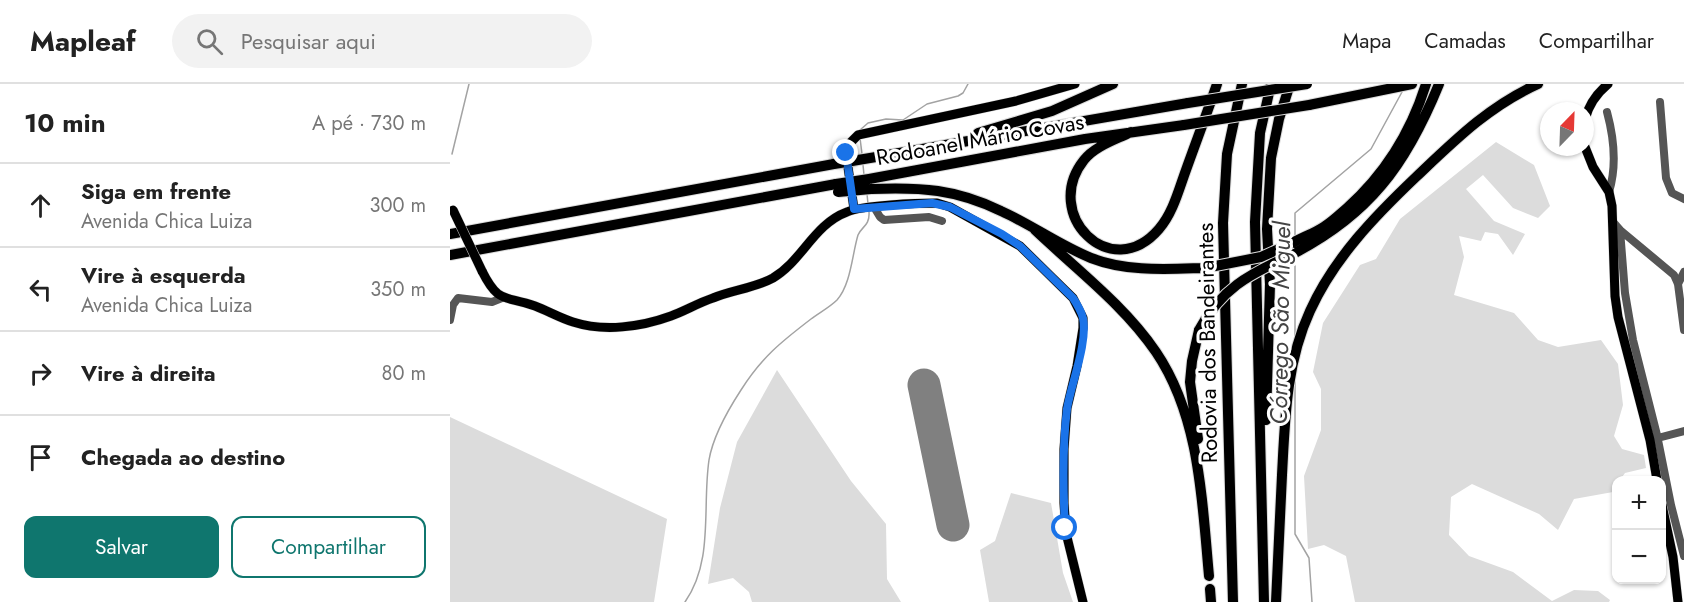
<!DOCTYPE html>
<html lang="pt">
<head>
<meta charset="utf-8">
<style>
  body { margin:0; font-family:Jost,sans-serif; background:#f2f2f2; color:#222 }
  .controls { position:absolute; right:18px; bottom:18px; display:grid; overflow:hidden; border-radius:12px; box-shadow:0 2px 4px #0004 }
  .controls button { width:54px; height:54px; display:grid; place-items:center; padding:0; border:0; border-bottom:2px solid #e0e0e0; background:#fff; color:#222; font:30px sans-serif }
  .compass { position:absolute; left:1090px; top:18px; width:54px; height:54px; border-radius:50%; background:#fff; box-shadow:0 2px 4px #0004; rotate:23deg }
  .stop { position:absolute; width:18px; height:18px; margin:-14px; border:4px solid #1a73e8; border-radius:50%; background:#fff }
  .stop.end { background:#1a73e8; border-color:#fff; box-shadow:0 2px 6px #0008 }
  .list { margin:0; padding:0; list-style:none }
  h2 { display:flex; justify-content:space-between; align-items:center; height:78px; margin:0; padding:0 24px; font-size:26px }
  h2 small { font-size:20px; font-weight:400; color:#767676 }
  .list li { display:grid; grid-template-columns:39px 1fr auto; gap:18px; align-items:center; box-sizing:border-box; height:84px; padding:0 24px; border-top:2px solid #e0e0e0 }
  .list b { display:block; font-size:22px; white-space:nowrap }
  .list p { margin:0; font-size:20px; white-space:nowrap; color:#767676 }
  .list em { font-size:20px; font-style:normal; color:#767676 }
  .actions { display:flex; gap:12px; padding:18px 24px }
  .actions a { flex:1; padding:14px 0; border:2px solid #0f766e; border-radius:12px; text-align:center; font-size:21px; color:#0f766e }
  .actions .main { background:#0f766e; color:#fff }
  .icon { flex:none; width:33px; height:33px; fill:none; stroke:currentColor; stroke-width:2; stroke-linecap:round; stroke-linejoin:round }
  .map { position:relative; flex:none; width:1234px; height:518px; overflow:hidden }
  header { display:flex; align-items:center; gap:36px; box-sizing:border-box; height:84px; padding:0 30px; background:#fff; border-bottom:2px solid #e0e0e0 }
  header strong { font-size:28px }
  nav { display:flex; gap:33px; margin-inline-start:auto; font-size:21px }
  .search { width:420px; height:54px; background:#f2f2f2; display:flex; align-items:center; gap:15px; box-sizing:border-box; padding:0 21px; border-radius:33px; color:#767676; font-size:22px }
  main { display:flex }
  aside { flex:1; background:#fff }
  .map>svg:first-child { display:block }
  .green { fill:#dcdcdc }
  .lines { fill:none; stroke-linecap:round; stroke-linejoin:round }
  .stream { stroke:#a3a3a3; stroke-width:1.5 }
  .runway { stroke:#808080; stroke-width:33 }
  .major-casing { stroke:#dbdbdb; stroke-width:10 }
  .highway-casing { stroke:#dbdbdb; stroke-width:12 }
  .minor { stroke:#555; stroke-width:8 }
  .major { stroke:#000; stroke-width:9 }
  .highway { stroke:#000; stroke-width:10 }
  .major-bridge-casing { stroke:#dbdbdb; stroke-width:10; stroke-linecap:butt }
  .highway-bridge-casing { stroke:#dbdbdb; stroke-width:12; stroke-linecap:butt }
  .major-bridge { stroke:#000; stroke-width:9 }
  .highway-bridge { stroke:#000; stroke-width:10 }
  .route { stroke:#1a73e8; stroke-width:8 }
  .labels { text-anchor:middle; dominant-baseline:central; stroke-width:6; stroke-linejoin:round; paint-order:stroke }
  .street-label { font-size:22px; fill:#000; stroke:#fff }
  .water-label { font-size:24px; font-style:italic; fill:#444; stroke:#fff }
</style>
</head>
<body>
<header>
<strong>Mapleaf</strong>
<div class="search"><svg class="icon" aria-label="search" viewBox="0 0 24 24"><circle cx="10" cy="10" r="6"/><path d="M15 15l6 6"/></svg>Pesquisar aqui</div>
<nav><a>Mapa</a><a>Camadas</a><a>Compartilhar</a></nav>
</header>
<main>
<aside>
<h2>10 min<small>A pé · 730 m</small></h2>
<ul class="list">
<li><svg class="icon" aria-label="ahead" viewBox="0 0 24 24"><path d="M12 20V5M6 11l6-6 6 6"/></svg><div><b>Siga em frente</b><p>Avenida Chica Luiza</p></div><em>300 m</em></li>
<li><svg class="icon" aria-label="left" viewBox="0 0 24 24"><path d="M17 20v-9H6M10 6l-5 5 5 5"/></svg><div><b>Vire à esquerda</b><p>Avenida Chica Luiza</p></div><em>350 m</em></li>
<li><svg class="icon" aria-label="right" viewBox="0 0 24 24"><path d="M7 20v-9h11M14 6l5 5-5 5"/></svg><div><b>Vire à direita</b></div><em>80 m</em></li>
<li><svg class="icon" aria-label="arrive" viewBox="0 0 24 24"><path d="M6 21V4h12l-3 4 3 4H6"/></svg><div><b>Chegada ao destino</b></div></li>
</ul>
<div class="actions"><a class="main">Salvar</a><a>Compartilhar</a></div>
</aside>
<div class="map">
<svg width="1234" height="518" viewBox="0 0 1234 518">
  <rect width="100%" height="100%" fill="#fff"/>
  <path class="green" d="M 1046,58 L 1084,81 L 1100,122 L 1088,134 L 1063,124 L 1033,91 L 1016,105 L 1044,137 L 1075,150 L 1063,171 L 1048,150 L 1035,148 L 1031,157 L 1009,152 L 1014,173 L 1004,211 L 1064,229 L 1088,256 L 1108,263 L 1151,256 L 1168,280 L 1173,321 L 1164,352 L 1172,365 L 1194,371 L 1196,384 L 1175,389 L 1170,396 L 1166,396 L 1166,402 L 1163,408 L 1124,415 L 1108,446 L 1089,430 L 1022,400 L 1001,413 L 999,451 L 1019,472 L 1063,488 L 1102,517 L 1124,506 L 1148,507 L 1160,516 L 1159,518 L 905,518 L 896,472 L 874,461 L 858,465 L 854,392 L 871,346 L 871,305 L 863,288 L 873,239 L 910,181 L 926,175 L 950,135 Z
    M 327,286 L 401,397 L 436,440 L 437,495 L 451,518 L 302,518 L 299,508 L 283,494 L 258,500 L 270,424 L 287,358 Z
    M 0,333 L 217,435 L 204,518 L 0,518 Z
    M 561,409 L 601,419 L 613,489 L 623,518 L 539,518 L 530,466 L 545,457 Z"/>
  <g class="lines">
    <path class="stream" d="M 410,46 L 418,39 L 436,35 L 453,36 L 477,20 L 508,12 L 513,9 L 518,0
      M 410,54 L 412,70
      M 2,70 L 19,0
      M 413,81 L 414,91
      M 417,110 L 418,120
      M 845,152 L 845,129 L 921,65 L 952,8
      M 845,254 L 845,175
      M 845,298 L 845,450 L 859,474 L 862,518
      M 235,518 C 264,477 252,423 259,376 C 263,352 278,326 291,306 C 312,273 331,258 361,235 C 369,229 380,223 387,216 C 401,200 402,171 408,151 C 411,143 420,142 419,128"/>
    <path class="runway" d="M 474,301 L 503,441"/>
    <g class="major-casing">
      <path id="major" d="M 1135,35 C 1139,20 1146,10 1158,0
        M 1135,63 L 1143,83 L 1159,108 L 1162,122 L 1165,212 L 1168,233 L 1200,356 L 1207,396
        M 404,125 L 396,69 L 400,59 L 408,51 L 566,17 L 625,0
        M 32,187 C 49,221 55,211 85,222 C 98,227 110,234 123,238 C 154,248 191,243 221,232 C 235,227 248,219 263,214 C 282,206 305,204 323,194 C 352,177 364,140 397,128 C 412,121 469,119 487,119 L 500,123 L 570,162 L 623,214 L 633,234 L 633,244 L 627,282 L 617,324 L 614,365 L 614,419 L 616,449 L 633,518
        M 1212,421 L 1223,473 L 1228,518"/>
    </g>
    <g class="highway-casing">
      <path id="highway" d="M 859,21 L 962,0
        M 681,48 C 665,56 645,62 634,76 C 591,130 661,201 709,145 C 723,129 729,105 736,86 C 746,58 757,29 767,0
        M 528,49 L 602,27 L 663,0
        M 426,73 L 738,19
        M 419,95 L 635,55 L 734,41
        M 421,105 C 471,103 506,105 551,127 C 582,141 609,161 641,174 C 677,188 717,185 755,184
        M 585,146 C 626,185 674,221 706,268 C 750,333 752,417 759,492
        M 0,150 L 384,80
        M 842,159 C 853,153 865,149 875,142 C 883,137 890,130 897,124 C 935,90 961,48 976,0
        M 0,171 L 386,100
        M 839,172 C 919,132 956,81 989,0
        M 816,336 L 820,200 L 817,145 L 821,74 L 829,35 L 840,0
        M 748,355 L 740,298 L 742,277 L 749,246
        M 760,505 L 761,518
        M 783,518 L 773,139 L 777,70 L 792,0
        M 814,518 L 805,138 L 810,49 L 821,0
        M 826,518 C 828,476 830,433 832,391 C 835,335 836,279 860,227 C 884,174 925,132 966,93 C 1005,56 1039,22 1088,0"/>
    </g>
    <path class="minor" d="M 1210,18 L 1216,94 L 1222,109 L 1234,115
      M 1157,28 C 1164,54 1167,82 1159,108
      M 424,123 L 430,133 L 434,136 L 479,133 L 492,137
      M 1163,138 L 1170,146 L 1175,209 L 1183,256 L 1207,351 L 1221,421 L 1234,472
      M 1170,146 L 1224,191 L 1228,200 L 1234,246
      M 1228,200 L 1234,188
      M 0,236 L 3,221 L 8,214 L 42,218 L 52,214
      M 1204,355 L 1234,347"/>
    <use href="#major" class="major"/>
    <use href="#highway" class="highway"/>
    <g class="major-bridge-casing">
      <path id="major-bridge" d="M 3,126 L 32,187"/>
    </g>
    <g class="highway-bridge-casing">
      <path id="highway-bridge" d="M 738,19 L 857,0
        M 734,41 L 859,21
        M 384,80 L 426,73
        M 386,100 L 419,95
        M 388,108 L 421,105
        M 755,184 L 811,173 L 842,159
        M 749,246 C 771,205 798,191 839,172"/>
    </g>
    <use href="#major-bridge" class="major-bridge"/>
    <use href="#highway-bridge" class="highway-bridge"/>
  </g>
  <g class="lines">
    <path class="route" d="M 396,69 L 404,125 L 482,119 L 500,123 L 552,150 L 570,162 L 623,214 C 627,220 631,227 633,234 C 638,259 621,300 617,325 C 612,364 613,405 615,444"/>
  </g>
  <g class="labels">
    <g class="street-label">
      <text transform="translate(530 55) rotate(-10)">Rodoanel Mário Covas</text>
      <text transform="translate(757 259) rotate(-91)">Rodovia dos Bandeirantes</text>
    </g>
    <g class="water-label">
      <text transform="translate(830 239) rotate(-89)">Córrego São Miguel</text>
    </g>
  </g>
</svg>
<div class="controls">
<button>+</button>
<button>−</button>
</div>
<svg class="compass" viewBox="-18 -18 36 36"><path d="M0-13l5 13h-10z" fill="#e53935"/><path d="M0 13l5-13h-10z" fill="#767676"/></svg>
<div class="stop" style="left:615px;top:444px"></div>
<div class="stop end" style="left:396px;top:69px"></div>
</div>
</main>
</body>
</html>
